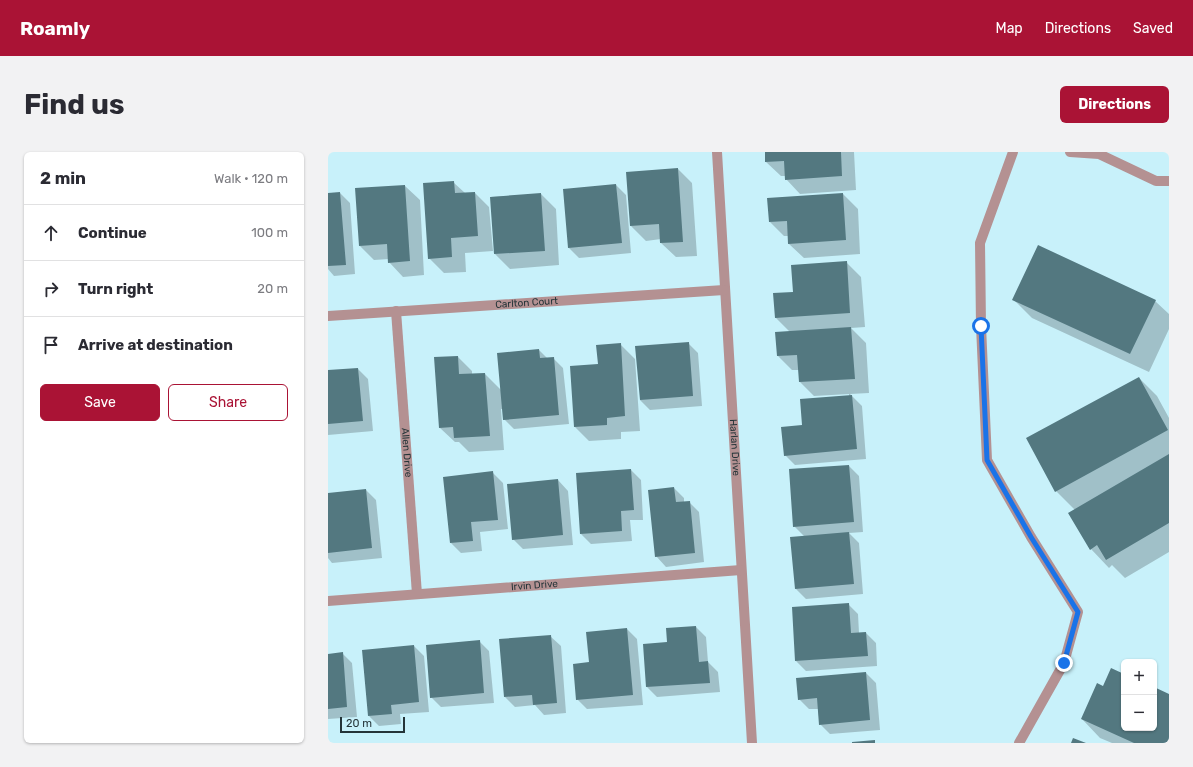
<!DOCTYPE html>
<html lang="en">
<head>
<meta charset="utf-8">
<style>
  body { margin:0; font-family:Rubik,sans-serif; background:#f2f2f3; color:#2b2b33 }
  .controls { position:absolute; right:12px; bottom:12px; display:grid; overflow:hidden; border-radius:6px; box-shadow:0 1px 3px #0004 }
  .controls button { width:36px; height:36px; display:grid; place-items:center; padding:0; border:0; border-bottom:1px solid #e1e1e2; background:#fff; color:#2b2b33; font:20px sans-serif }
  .scale { position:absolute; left:12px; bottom:10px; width:65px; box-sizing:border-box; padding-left:4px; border:2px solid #243438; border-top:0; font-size:11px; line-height:14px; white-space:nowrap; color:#243438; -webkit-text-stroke:3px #c8f1fa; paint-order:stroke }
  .stop { position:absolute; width:12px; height:12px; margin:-9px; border:3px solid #1a73e8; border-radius:50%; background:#fff }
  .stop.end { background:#1a73e8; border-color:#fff; box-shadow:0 1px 4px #0008 }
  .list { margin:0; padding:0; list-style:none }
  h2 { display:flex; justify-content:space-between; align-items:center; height:52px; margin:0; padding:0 16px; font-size:17px }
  h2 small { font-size:13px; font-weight:400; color:#7c7c81 }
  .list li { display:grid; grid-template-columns:26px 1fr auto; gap:12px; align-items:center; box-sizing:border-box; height:56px; padding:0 16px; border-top:1px solid #e1e1e2 }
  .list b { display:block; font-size:15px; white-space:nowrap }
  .list em { font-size:13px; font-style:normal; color:#7c7c81 }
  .actions { display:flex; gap:8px; padding:12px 16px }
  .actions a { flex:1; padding:9px 0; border:1px solid #aa1335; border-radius:6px; text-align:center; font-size:14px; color:#aa1335 }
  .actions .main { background:#aa1335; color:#fff }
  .icon { flex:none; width:22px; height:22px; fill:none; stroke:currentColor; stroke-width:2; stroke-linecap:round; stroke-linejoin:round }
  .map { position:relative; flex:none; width:841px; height:591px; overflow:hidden; border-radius:6px }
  header { display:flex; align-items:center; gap:24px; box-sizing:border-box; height:56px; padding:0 20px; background:#aa1335; color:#fff }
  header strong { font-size:19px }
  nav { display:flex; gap:22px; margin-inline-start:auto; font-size:14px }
  .intro { display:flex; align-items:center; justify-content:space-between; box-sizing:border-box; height:96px; padding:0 24px }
  h1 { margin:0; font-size:28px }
  .button { padding:10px 18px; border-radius:6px; background:#aa1335; color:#fff; font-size:14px; font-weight:700 }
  main { display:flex; gap:24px; padding:0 24px }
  aside { flex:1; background:#fff; border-radius:6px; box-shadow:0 1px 3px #0004 }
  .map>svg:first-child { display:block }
  .shadow { fill:#0003 }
  .building { fill:#537880 }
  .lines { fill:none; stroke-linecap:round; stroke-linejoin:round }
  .minor { stroke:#b49192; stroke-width:10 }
  .route { stroke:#1a73e8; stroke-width:5 }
  .labels { text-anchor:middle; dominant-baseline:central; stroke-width:4; stroke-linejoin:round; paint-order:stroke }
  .street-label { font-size:10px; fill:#243438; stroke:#c8f1fa }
</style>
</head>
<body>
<header>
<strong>Roamly</strong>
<nav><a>Map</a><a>Directions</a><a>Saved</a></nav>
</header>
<div class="intro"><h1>Find us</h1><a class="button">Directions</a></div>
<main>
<aside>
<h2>2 min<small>Walk · 120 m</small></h2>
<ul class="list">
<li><svg class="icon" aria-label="ahead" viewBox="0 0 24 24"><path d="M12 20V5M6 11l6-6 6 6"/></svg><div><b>Continue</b></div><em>100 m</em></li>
<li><svg class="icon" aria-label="right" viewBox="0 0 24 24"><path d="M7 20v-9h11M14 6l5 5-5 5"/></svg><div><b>Turn right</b></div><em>20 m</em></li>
<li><svg class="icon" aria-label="arrive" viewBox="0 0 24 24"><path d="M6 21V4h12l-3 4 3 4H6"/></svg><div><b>Arrive at destination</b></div></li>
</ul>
<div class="actions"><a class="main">Save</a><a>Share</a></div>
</aside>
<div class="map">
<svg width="841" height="591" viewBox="0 0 841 591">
  <rect width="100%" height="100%" fill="#c8f1fa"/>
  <path class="shadow" d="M 438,0 L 526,0 L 528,38 L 472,42 L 458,27 L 458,24 L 453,24 L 438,10 Z
    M 350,17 L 364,31 L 369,104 L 348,105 L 333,91 L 333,87 L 318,89 L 303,74 L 299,21 Z
    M 125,30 L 137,41 L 147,41 L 161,55 L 165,99 L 137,101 L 138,120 L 116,121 L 101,106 Z
    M 288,33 L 298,43 L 303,101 L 251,106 L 241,96 Z
    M 77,34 L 92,48 L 96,123 L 75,125 L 61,110 L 61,107 L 46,108 L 32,94 Z
    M 12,41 L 22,51 L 27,122 L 6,124 L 0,117 L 0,42 Z
    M 213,42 L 228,57 L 231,113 L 182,117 L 167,102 L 163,45 Z
    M 515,42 L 530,57 L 532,102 L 476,106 L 461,92 L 461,84 L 456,84 L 442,70 Z
    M 518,110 L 533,125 L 537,175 L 523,176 L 538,191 L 541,241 L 522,242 L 534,254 L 538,307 L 467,313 L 457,303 L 475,274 L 521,244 L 521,242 L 486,244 L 472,230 L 471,218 L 464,218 L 450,204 L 462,180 L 448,166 L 446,142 L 466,141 Z
    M 686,148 L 827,149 L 841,162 L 841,177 L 821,220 L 704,166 Z
    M 360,191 L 370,201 L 374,254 L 322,258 L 312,248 Z
    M 292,192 L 307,207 L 312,279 L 293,280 L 293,287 L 261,289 L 247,275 L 271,213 Z
    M 211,198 L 219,206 L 225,206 L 235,216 L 241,272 L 186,277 L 176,267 L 175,257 L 173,257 L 176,298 L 141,300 L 131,290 L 127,290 L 112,276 L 130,205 L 144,219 L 144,222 L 157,222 L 173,238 Z
    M 30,217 L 40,227 L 45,279 L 0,283 L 0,219 Z
    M 811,226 L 829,244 L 841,266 L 841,400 L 797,426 L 784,413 L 781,416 L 763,397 L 747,358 L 728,339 Z
    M 521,314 L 531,324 L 535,380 L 521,381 L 531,391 L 535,442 L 478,447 L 468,437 L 477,385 L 466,374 Z
    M 303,318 L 313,328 L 315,368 L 302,368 L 304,389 L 263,392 L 253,382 Z
    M 165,321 L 175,331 L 180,377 L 152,380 L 154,399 L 133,401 L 123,391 Z
    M 230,328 L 240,339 L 245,393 L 195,397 L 185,387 Z
    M 346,336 L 356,346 L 356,350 L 361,350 L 371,360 L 376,410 L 338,415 L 328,404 Z
    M 38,338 L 48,348 L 54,406 L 4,411 L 0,406 L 0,342 Z
    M 520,452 L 530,462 L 531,481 L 538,481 L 548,491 L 549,514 L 478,519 L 468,509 Z
    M 368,475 L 378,485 L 380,510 L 390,520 L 392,540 L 329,545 L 319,535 L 340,491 Z
    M 299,477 L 309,487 L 315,553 L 259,557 L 249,547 L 262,511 Z
    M 222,484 L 233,494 L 238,561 L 216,563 L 207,553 L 187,555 L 177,545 Z
    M 151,489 L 161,499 L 166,551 L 113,555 L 103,545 Z
    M 86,494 L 96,504 L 101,560 L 72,562 L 73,572 L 51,574 L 41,564 Z
    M 14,501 L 24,511 L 29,565 L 0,567 L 0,503 Z
    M 538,521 L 548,531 L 552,578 L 502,582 L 492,572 L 490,557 L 481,557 L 471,547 Z
    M 796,523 L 796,576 L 826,576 L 826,536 L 841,543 L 841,591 L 784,591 L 772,586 L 754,567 L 776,536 Z"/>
  <path class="building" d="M 437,0 L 513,0 L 514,24 L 457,28 L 456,9 L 437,10 Z
    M 350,16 L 355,90 L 332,91 L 331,72 L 302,74 L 298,20 Z
    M 126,29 L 127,41 L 147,40 L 150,84 L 123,86 L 124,105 L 100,107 L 95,31 Z
    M 288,32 L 294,91 L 240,96 L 235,37 Z
    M 77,33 L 82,109 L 60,111 L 59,92 L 31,94 L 27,36 Z
    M 12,40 L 18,113 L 0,114 L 0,41 Z
    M 213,41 L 217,99 L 166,102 L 162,45 Z
    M 515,41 L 518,88 L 460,92 L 459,69 L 441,70 L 439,46 Z
    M 710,93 L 828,148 L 802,202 L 684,148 Z
    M 519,109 L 522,161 L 447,166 L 445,141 L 465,140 L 463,113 Z
    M 523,175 L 527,227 L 471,230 L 469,203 L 449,204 L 447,180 Z
    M 361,190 L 365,244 L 312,248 L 307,194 Z
    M 293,191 L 297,264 L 279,266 L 279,273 L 246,275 L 242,214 L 270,212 L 268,193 Z
    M 211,197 L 212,206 L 226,205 L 231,263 L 175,268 L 169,201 Z
    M 130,204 L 131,222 L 157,221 L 162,284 L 126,286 L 125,275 L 111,276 L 106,205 Z
    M 30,216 L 35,269 L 0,272 L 0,218 Z
    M 811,225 L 840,278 L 727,340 L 698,286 Z
    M 524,243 L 529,297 L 456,304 L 453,275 L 474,273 L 472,247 Z
    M 841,302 L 841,371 L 778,408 L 769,393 L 762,398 L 740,361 Z
    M 521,313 L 526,370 L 465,375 L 461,317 Z
    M 303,317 L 306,358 L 293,359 L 294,379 L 252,382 L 248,321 Z
    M 165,319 L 170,368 L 143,370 L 145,389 L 122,391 L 115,325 Z
    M 230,327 L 235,383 L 184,388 L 179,332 Z
    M 346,335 L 348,350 L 362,349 L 367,401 L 327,405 L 320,338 Z
    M 38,337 L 44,396 L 0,401 L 0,341 Z
    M 521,380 L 526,432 L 467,437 L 462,385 Z
    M 521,451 L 523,481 L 538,480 L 540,504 L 467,509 L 464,455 Z
    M 368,474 L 371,510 L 380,509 L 382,531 L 318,535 L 315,492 L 339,490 L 338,476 Z
    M 299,476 L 305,543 L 248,548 L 245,512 L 261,510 L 258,480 Z
    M 223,483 L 229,551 L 205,553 L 204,543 L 176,545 L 171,487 Z
    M 152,488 L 156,541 L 102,546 L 98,493 Z
    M 86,493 L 91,550 L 63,553 L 64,562 L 40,564 L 34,498 Z
    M 15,500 L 19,555 L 0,557 L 0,502 Z
    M 783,516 L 796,522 L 796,576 L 826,576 L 826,535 L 841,542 L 841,591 L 806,591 L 753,567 L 769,531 L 775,534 Z
    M 538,520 L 542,568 L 491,573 L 489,546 L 470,548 L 468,526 Z
    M 745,586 L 758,591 L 743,591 Z
    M 547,588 L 547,591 L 524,591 L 524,590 Z"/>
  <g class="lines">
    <g class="minor">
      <path id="s1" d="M 389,0 L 424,591"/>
      <path d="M 685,0 L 652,91 L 653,174 L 659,308 L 703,385 L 750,460 L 736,511 L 691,591"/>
      <path d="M 742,0 L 771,2 L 828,29 L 841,29"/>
      <path id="s2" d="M 68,159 L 89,442"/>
      <path id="s3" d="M 0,164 L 396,138"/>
      <path id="s4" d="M 0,449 L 413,418"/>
    </g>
  </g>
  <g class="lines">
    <path class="route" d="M 653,174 L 659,308 L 703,385 L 750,460 L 736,511"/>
  </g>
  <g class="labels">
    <g class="street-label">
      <text stroke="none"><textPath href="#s3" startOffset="199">Carlton Court</textPath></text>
      <text stroke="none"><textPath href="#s1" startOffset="296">Harlan Drive</textPath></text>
      <text stroke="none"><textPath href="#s2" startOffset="142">Allen Drive</textPath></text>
      <text stroke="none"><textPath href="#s4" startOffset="207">Irvin Drive</textPath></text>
    </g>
  </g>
</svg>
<div class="controls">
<button>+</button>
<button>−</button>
</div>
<div class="scale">20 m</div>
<div class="stop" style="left:653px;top:174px"></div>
<div class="stop end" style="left:736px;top:511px"></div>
</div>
</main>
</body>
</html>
